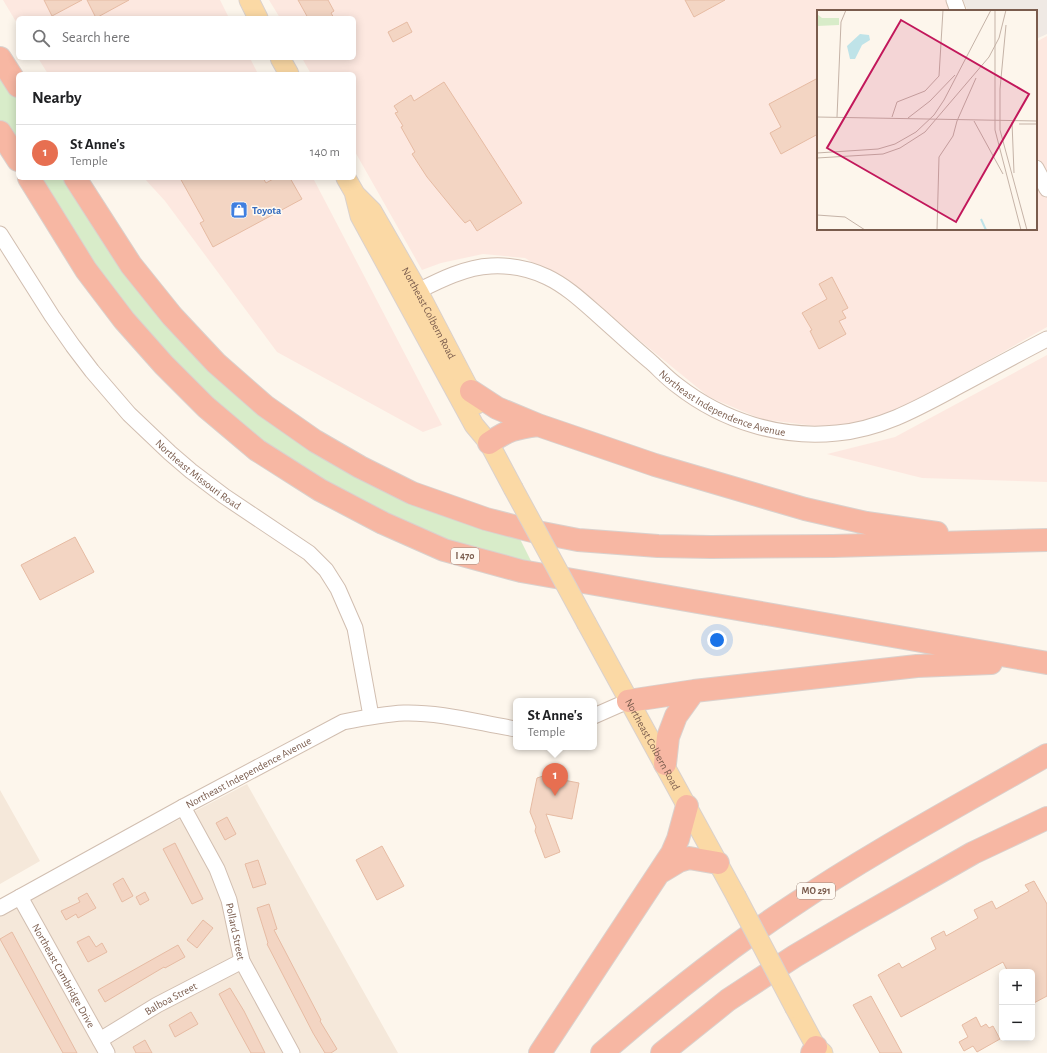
<!DOCTYPE html>
<html lang="en">
<head>
<meta charset="utf-8">
<style>
  body { margin:0; font-family:"Alegreya Sans",sans-serif; background:#f6f6f6; color:#202124 }
  .controls { position:absolute; right:12px; bottom:12px; display:grid; overflow:hidden; border-radius:6px; box-shadow:0 2px 10px #0003 }
  .controls button { width:36px; height:36px; display:grid; place-items:center; padding:0; border:0; border-bottom:1px solid #e0e0e0; background:#fff; color:#202124; font:20px sans-serif }
  .you { position:absolute; left:717px; top:640px; width:14px; height:14px; margin:-10px; border:3px solid #fff; border-radius:50%; background:#1a73e8; box-shadow:0 0 0 6px #1a73e833 }
  .badge { display:grid; place-items:center; width:26px; height:26px; border-radius:50%; background:#e76f51; color:#fff; font-size:13px; font-weight:700 }
  .pin { position:absolute; translate:-50% -33px; filter:drop-shadow(0 1px 2px #0008) }
  .pin::after { content:''; position:absolute; top:21px; width:14px; height:12px; background:inherit; clip-path:polygon(0 0,100% 0,50% 100%) }
  .popup { position:absolute; left:513px; top:698px; width:84px; height:52px; box-sizing:border-box; display:grid; place-content:center; border-radius:6px; background:#fff; filter:drop-shadow(0 1px 3px #0005); font-size:13px; white-space:nowrap; color:#757577 }
  .popup b { font-size:15px; color:#202124 }
  .popup::after { content:''; position:absolute; left:50%; top:100%; margin-left:-8px; border:8px solid transparent; border-top-color:#fff }
  .list { margin:0; padding:0; list-style:none }
  h2 { display:flex; justify-content:space-between; align-items:center; height:52px; margin:0; padding:0 16px; font-size:17px }
  h2 small { font-size:13px; font-weight:400; color:#757577 }
  .list li { display:grid; grid-template-columns:26px 1fr auto; gap:12px; align-items:center; box-sizing:border-box; height:56px; padding:0 16px; border-top:1px solid #e0e0e0 }
  .list b { display:block; font-size:15px; white-space:nowrap }
  .list p { margin:0; font-size:13px; white-space:nowrap; color:#757577 }
  .list em { font-size:13px; font-style:normal; color:#757577 }
  .icon { flex:none; width:22px; height:22px; fill:none; stroke:currentColor; stroke-width:2; stroke-linecap:round; stroke-linejoin:round }
  .map { position:relative; flex:none; width:1047px; height:1053px; overflow:hidden }
  .search { position:absolute; background:#fff; box-shadow:0 2px 10px #0003; left:16px; top:16px; width:340px; height:44px; display:flex; align-items:center; gap:10px; box-sizing:border-box; padding:0 14px; border-radius:6px; color:#757577; font-size:15px }
  .panel { position:absolute; background:#fff; box-shadow:0 2px 10px #0003; left:16px; top:72px; width:340px; height:108px; border-radius:6px }
  .map>svg:first-child { display:block }
  .residential { fill:#f5e8da }
  .commercial { fill:#fde8e0 }
  .industrial { fill:#efe9e4 }
  .green { fill:#d8ecc9 }
  .building { fill:#f3d5c3; stroke:#e6bba3 }
  .lines { fill:none; stroke-linecap:round; stroke-linejoin:round }
  .minor-casing { stroke:#d1beb0; stroke-width:17 }
  .major-casing { stroke:#dad1cd; stroke-width:21 }
  .highway-casing { stroke:#dad1cd; stroke-width:24 }
  .minor { stroke:#fff; stroke-width:15 }
  .major { stroke:#fbd9a5; stroke-width:19 }
  .highway { stroke:#f7b7a3; stroke-width:22 }
  .major-bridge-casing { stroke:#dad1cd; stroke-width:21; stroke-linecap:butt }
  .major-bridge { stroke:#fbd9a5; stroke-width:19 }
  .labels { text-anchor:middle; dominant-baseline:central; stroke-width:3; stroke-linejoin:round; paint-order:stroke }
  .shield { fill:#fffaf3; stroke:#a28b7f; stroke-width:1 }
  .shield-label { font-size:10px; font-weight:bold; fill:#7a5c4d }
  .shop-label { font-size:11px; font-weight:bold; fill:#366cbe; stroke:#fffaf3; text-anchor:start }
  .street-label { font-size:11px; fill:#7a5c4d; stroke:#fffaf3 }
  .inset-river { fill:none; stroke:#bfe3e8; stroke-width:2 }
  .inset-road { fill:none; stroke:#c5b3a7; stroke-width:1 }
  .view { fill:#c2185b; fill-opacity:0.15; stroke:#c2185b; stroke-width:2 }
  .inset-edge { fill:none; stroke:#7a5c4d; stroke-width:2 }
</style>
</head>
<body>
<div class="map">
<svg width="1047" height="1053" viewBox="0 0 1047 1053">
  <rect width="100%" height="100%" fill="#fdf6ec"/>
  <path class="residential" d="M 247,784 L 398,1053 L 0,1053 L 0,913 Z
    M 0,790 L 40,861 L 0,884 Z"/>
  <path class="commercial" d="M 3,0 L 220,0 L 229,18 L 18,18 L 18,25 Z
    M 269,0 L 955,0 L 958,11 L 818,11 L 818,229 L 1036,229 L 1036,42 L 1047,36 L 1047,327 L 893,414 L 839,429 L 761,419 L 709,397 L 573,286 L 525,258 L 483,254 L 441,263 L 422,270 L 354,150 L 354,74 L 311,74 L 302,58 L 354,58 L 354,18 L 280,18 Z
    M 38,58 L 250,58 L 258,74 L 48,74 Z
    M 144,178 L 313,178 L 442,425 L 423,432 L 277,352 L 165,201 Z
    M 1047,355 L 1047,482 L 922,478 L 827,454 L 895,437 Z"/>
  <path class="industrial" d="M 963,0 L 1047,0 L 1047,34 L 1036,39 L 1036,11 L 968,11 Z"/>
  <path class="green" d="M 0,70 L 18,99 L 18,150 L 0,121 Z
    M 35,178 L 67,178 L 242,395 L 518,535 L 534,567 L 475,551 L 381,516 L 240,429 L 140,330 Z"/>
  <path class="building" d="M 44,0 L 82,0 L 52,16 Z
    M 87,0 L 129,0 L 96,18 Z
    M 298,0 L 328,0 L 334,11 L 331,13 L 334,18 L 308,18 Z
    M 685,0 L 725,0 L 694,17 Z
    M 407,22 L 412,32 L 393,42 L 388,32 Z
    M 818,78 L 818,134 L 781,154 L 770,133 L 781,127 L 769,104 Z
    M 444,82 L 522,203 L 477,231 L 470,220 L 465,223 L 458,215 L 427,177 L 412,154 L 415,152 L 401,127 L 403,126 L 395,113 L 398,112 L 394,106 L 411,95 L 414,101 Z
    M 180,178 L 263,178 L 266,183 L 275,178 L 290,178 L 302,199 L 213,247 L 200,223 L 204,221 Z
    M 832,277 L 848,308 L 842,311 L 846,318 L 839,321 L 846,334 L 819,349 L 810,331 L 812,330 L 802,313 L 827,299 L 819,284 Z
    M 75,537 L 94,572 L 40,600 L 21,565 Z
    M 543,776 L 579,783 L 572,819 L 546,814 L 560,852 L 545,858 L 535,831 L 536,827 L 530,812 L 537,778 Z
    M 227,817 L 236,834 L 225,840 L 216,823 Z
    M 175,843 L 203,899 L 192,904 L 163,849 Z
    M 382,846 L 404,886 L 377,900 L 356,860 Z
    M 258,860 L 266,884 L 253,888 L 245,864 Z
    M 123,878 L 133,896 L 122,902 L 113,884 Z
    M 1034,881 L 1047,904 L 1047,996 L 1032,1004 L 1032,972 L 1008,972 L 1003,962 L 901,1017 L 878,975 L 899,963 L 902,968 L 936,949 L 931,938 L 944,931 L 946,936 L 978,918 L 974,910 L 992,901 L 996,909 L 1029,891 L 1025,885 Z
    M 145,892 L 149,900 L 140,905 L 136,897 Z
    M 87,893 L 96,908 L 78,918 L 76,914 L 66,920 L 61,911 L 80,902 L 78,898 Z
    M 269,904 L 277,929 L 274,930 L 321,1020 L 320,1021 L 337,1049 L 331,1053 L 325,1053 L 313,1033 L 267,944 L 268,943 L 257,908 Z
    M 203,920 L 213,928 L 197,948 L 187,940 Z
    M 12,932 L 70,1040 L 77,1053 L 63,1053 L 0,939 Z
    M 89,936 L 96,947 L 102,943 L 107,952 L 88,962 L 77,942 Z
    M 178,945 L 185,957 L 165,968 L 164,967 L 105,1002 L 98,990 Z
    M 230,988 L 244,1011 L 265,1053 L 251,1053 L 235,1024 L 219,994 Z
    M 871,996 L 902,1053 L 880,1053 L 853,1005 Z
    M 191,1012 L 198,1024 L 175,1037 L 169,1025 Z
    M 976,1017 L 981,1027 L 986,1024 L 989,1028 L 993,1026 L 1000,1039 L 977,1052 L 973,1046 L 964,1051 L 959,1042 L 968,1037 L 962,1025 Z
    M 145,1040 L 152,1053 L 136,1053 L 133,1047 Z"/>
  <g class="lines">
    <g class="minor-casing">
      <g id="minor">
        <path d="M 954,0 L 958,11"/>
        <path d="M 1036,168 L 1047,189"/>
        <path id="s1" d="M 0,234 L 52,316 L 73,346 L 92,371 L 129,414 L 170,453 L 191,471 L 224,496 L 309,553 L 326,570 L 338,589 L 355,628 L 371,716"/>
        <path id="s2" d="M 418,291 C 440,280 466,267 491,266 C 509,265 530,269 547,277 C 566,286 582,301 598,315 C 616,331 633,347 651,362 C 660,370 668,379 678,386 C 723,421 780,439 837,433 C 882,429 920,407 959,386 C 989,370 1018,354 1047,339"/>
        <path d="M 594,716 L 628,701"/>
        <path id="s3" d="M 183,807 L 217,869 L 229,900 L 242,961 L 292,1053"/>
        <path id="s4" d="M 20,897 L 107,1053"/>
        <path id="s5" d="M 0,908 L 183,807 L 343,722 C 363,718 383,714 404,713 C 441,712 479,723 516,729"/>
        <path id="s6" d="M 100,1040 L 157,1005 L 242,961"/>
      </g>
    </g>
    <g class="major-casing">
      <g id="major">
        <path d="M 249,0 L 258,18"/>
        <path d="M 280,58 L 289,74"/>
        <path d="M 346,178 L 354,192 L 360,216 L 474,425 L 489,443 L 513,488"/>
        <path id="s7" d="M 357,196 L 372,211 L 418,291 L 477,404"/>
        <path id="s8" d="M 587,624 L 736,896"/>
        <path d="M 795,1008 L 816,1047 L 823,1053"/>
      </g>
    </g>
    <g class="highway-casing">
      <path id="highway" d="M 0,58 L 18,86
        M 0,132 L 18,160
        M 29,178 L 86,270 L 124,320 L 164,365 L 206,407 L 257,450 L 320,490 L 383,523 L 444,550 L 521,571 L 1047,663
        M 75,178 L 131,265 L 172,316 L 216,363 L 265,406 L 315,441 L 360,467 L 412,493 L 486,519 L 532,531 L 578,540 L 658,546 L 711,547 L 833,546 L 1047,540
        M 471,391 L 497,408 L 538,425 L 655,465 L 805,509 L 866,523 L 937,533
        M 489,443 C 508,430 515,428 538,425
        M 628,701 L 694,691 L 917,666 L 991,663
        M 665,764 L 668,737 L 676,716 L 694,691
        M 659,873 L 679,861 L 689,858 L 718,863
        M 540,1053 L 672,853 L 678,839 L 687,806
        M 602,1053 C 662,1001 723,952 789,908 C 872,852 960,805 1047,755
        M 662,1053 L 728,1000 L 795,956 L 854,921 L 973,853 L 1047,818
        M 812,1053 L 816,1047"/>
    </g>
    <use href="#minor" class="minor"/>
    <use href="#major" class="major"/>
    <use href="#highway" class="highway"/>
    <g class="major-bridge-casing">
      <path id="major-bridge" d="M 513,488 L 587,624
        M 736,896 L 795,1008"/>
    </g>
    <use href="#major-bridge" class="major-bridge"/>
  </g>
  <defs>
    <g id="shop-square" transform="scale(0.9)"><rect x="-9" y="-9" width="18" height="18" rx="4" fill="#3f7fe0" stroke="#fffaf3"/><path d="M-5-2.5h2.3a2.7 3.5 0 0 1 5.4 0H5L5.5 6h-11ZM-1.5-2.5h3a1.5 2.3 0 0 0-3 0Z" fill="#fff"/></g>
  </defs>
  <g fill-rule="evenodd">
    <use href="#shop-square" x="239" y="210"/>
  </g>
  <g class="labels">
    <g class="shield">
      <rect x="451" y="548" width="28" height="16" rx="3"/>
      <rect x="797" y="883" width="38" height="16" rx="3"/>
    </g>
    <g class="shield-label">
      <text x="465" y="556">I 470</text>
      <text x="816" y="891">MO 291</text>
    </g>
    <g class="shop-label">
      <text x="252" y="210">Toyota</text>
    </g>
    <g class="street-label">
      <text stroke="none"><textPath href="#s7" startOffset="138">Northeast Colbern Road</textPath></text>
      <text stroke="none"><textPath href="#s2" startOffset="354">Northeast Independence Avenue</textPath></text>
      <text stroke="none"><textPath href="#s1" startOffset="314">Northeast Missouri Road</textPath></text>
      <text stroke="none"><textPath href="#s8" startOffset="137">Northeast Colbern Road</textPath></text>
      <text stroke="none"><textPath href="#s5" startOffset="283">Northeast Independence Avenue</textPath></text>
      <text stroke="none"><textPath href="#s3" startOffset="136">Pollard Street</textPath></text>
      <text stroke="none"><textPath href="#s4" startOffset="90">Northeast Cambridge Drive</textPath></text>
      <text stroke="none"><textPath href="#s6" startOffset="82">Balboa Street</textPath></text>
    </g>
  </g>
  <g transform="translate(817 10)">
    <rect width="220" height="220" fill="#fdf6ec"/>
    <path d="M 0,4 L 5,8 L 22,8 L 22,15 L 0,16 Z" fill="#d8ecc9"/>
    <path d="M 43,24 L 52,25 L 53,30 L 45,35 L 38,49 L 33,49 L 30,36 Z" fill="#bfe3e8"/>
    <path class="inset-river" d="M 164,209 L 169,220"/>
    <path class="inset-road" d="M 178,0 L 178,120 L 204,220M 189,15 L 183,79 L 183,120 L 210,220M 0,107 L 220,111M 20,107 L 24,12 L 29,0M 75,107 L 80,92 L 108,81 L 122,66 L 126,0M 91,108 L 113,91 L 138,65M 140,111 L 159,68M 157,111 L 186,164M 195,112 L 197,163M 202,114 L 220,114M 0,143 L 61,139 L 78,134 L 99,122 L 117,105 L 127,90 L 174,0M 0,148 L 66,144 L 83,138 L 108,122 L 172,47 L 182,28 L 189,0M 0,205 L 28,207 L 48,220M 120,220 L 122,147 L 136,126 L 140,111"/>
    <path class="view" d="M 84,10 L 212,84 L 139,212 L 10,138 Z"/>
    <rect width="220" height="220" class="inset-edge"/>
  </g>
</svg>
<div class="controls">
<button>+</button>
<button>−</button>
</div>
<div class="you"></div>
<div class="pin badge" style="left:555px;top:796px">1</div>
<div class="popup"><b>St Anne's</b>Temple</div>
<div class="search"><svg class="icon" aria-label="search" viewBox="0 0 24 24"><circle cx="10" cy="10" r="6"/><path d="M15 15l6 6"/></svg>Search here</div>
<section class="panel">
<h2>Nearby<small></small></h2>
<ul class="list">
<li><span class="badge">1</span><div><b>St Anne's</b><p>Temple</p></div><em>140 m</em></li>
</ul>
</section>
</div>
</body>
</html>
